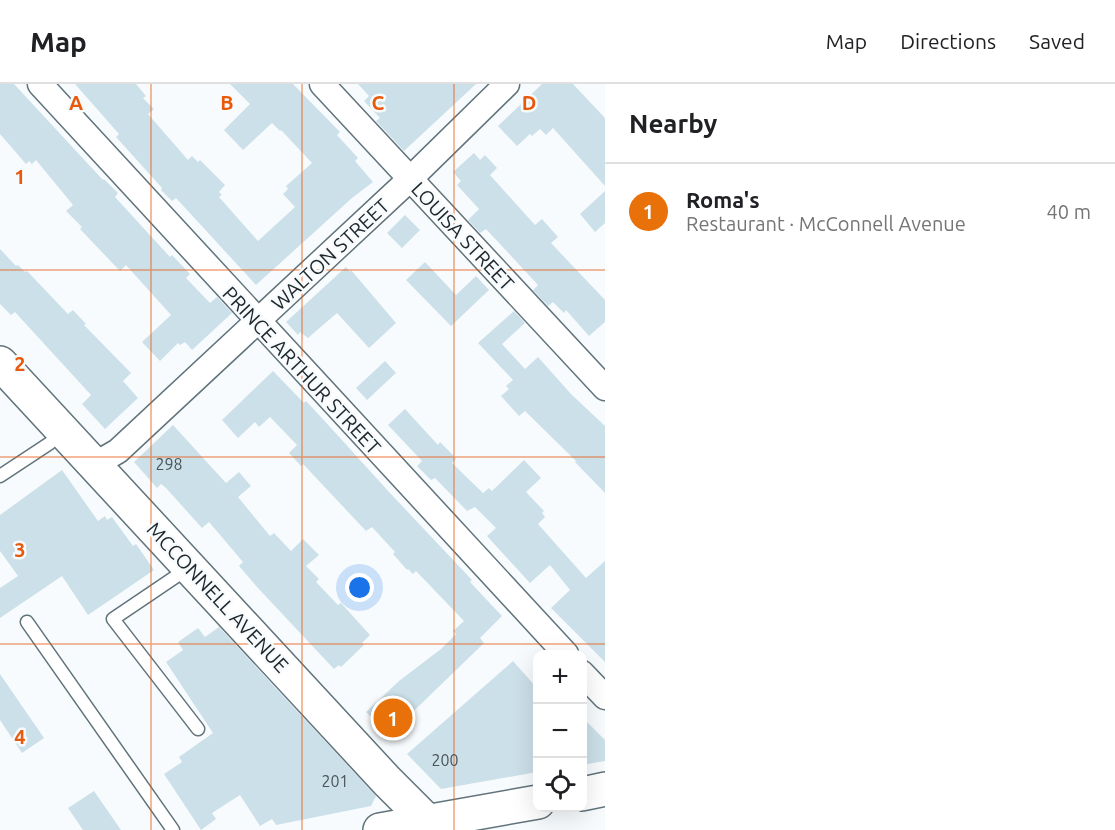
<!DOCTYPE html>
<html lang="en">
<head>
<meta charset="utf-8">
<style>
  body { margin:0; font-family:Ubuntu,sans-serif; background:#f2f2f2; color:#202124 }
  .controls { position:absolute; right:18px; bottom:18px; display:grid; overflow:hidden; border-radius:12px; box-shadow:0 6px 24px #0002 }
  .controls button { width:54px; height:54px; display:grid; place-items:center; padding:0; border:0; border-bottom:2px solid #e0e0e0; background:#fff; color:#202124; font:30px sans-serif }
  .you { position:absolute; left:360px; top:504px; width:21px; height:21px; margin:-15px; border:4px solid #fff; border-radius:50%; background:#1a73e8; box-shadow:0 0 0 9px #1a73e833 }
  .badge { display:grid; place-items:center; width:39px; height:39px; border-radius:50%; background:#ea580c; color:#fff; font-size:20px; font-weight:700 }
  .pin { position:absolute; translate:-50% -50%; border:3px solid #fff; box-shadow:0 2px 6px #0006 }
  .list { margin:0; padding:0; list-style:none }
  h2 { display:flex; justify-content:space-between; align-items:center; height:78px; margin:0; padding:0 24px; font-size:26px }
  h2 small { font-size:20px; font-weight:400; color:#757577 }
  .list li { display:grid; grid-template-columns:39px 1fr auto; gap:18px; align-items:center; box-sizing:border-box; height:96px; padding:0 24px; border-top:2px solid #e0e0e0 }
  .list b { display:block; font-size:22px; white-space:nowrap }
  .list p { margin:0; font-size:20px; white-space:nowrap; color:#757577 }
  .list em { font-size:20px; font-style:normal; color:#757577 }
  .icon { flex:none; width:33px; height:33px; fill:none; stroke:currentColor; stroke-width:2; stroke-linecap:round; stroke-linejoin:round }
  .map { position:relative; flex:none; width:605px; height:746px; overflow:hidden }
  header { display:flex; align-items:center; gap:36px; box-sizing:border-box; height:84px; padding:0 30px; background:#fff; border-bottom:2px solid #e0e0e0 }
  header strong { font-size:28px }
  nav { display:flex; gap:33px; margin-inline-start:auto; font-size:21px }
  main { display:flex }
  aside { flex:1; background:#fff }
  .map>svg:first-child { display:block }
  .building { fill:#cce0e9 }
  .lines { fill:none; stroke-linecap:round; stroke-linejoin:round }
  .lane-casing { stroke:#61737b; stroke-width:15 }
  .street-casing { stroke:#61737b; stroke-width:27 }
  .secondary-casing { stroke:#61737b; stroke-width:36 }
  .primary-casing { stroke:#61737b; stroke-width:36 }
  .lane { stroke:#fff; stroke-width:12 }
  .street { stroke:#fff; stroke-width:24 }
  .secondary { stroke:#fff; stroke-width:33 }
  .primary { stroke:#fff; stroke-width:33 }
  .grid { fill:none; stroke:#e8590c; stroke-width:1.5; stroke-opacity:0.55 }
  .labels { text-anchor:middle; dominant-baseline:central; stroke-width:5; stroke-linejoin:round; paint-order:stroke }
  .number-label { font-size:16px; fill:#4a555a }
  .street-label { font-size:20px; fill:#1f272a; stroke:#f7fbfd }
  .grid-label { font-size:20px; text-anchor:middle; font-weight:bold; fill:#e8590c; stroke:#f7fbfd; stroke-width:5; stroke-linejoin:round; paint-order:stroke }
</style>
</head>
<body>
<header>
<strong>Map</strong>
<nav><a>Map</a><a>Directions</a><a>Saved</a></nav>
</header>
<main>
<div class="map">
<svg width="605" height="746" viewBox="0 0 605 746">
  <rect width="100%" height="100%" fill="#f7fbfd"/>
  <path class="building" d="M 0,0 L 14,0 L 103,96 L 104,95 L 118,109 L 115,113 L 170,173 L 172,171 L 190,190 L 186,194 L 210,219 L 217,213 L 232,229 L 192,266 L 185,258 L 180,261 L 178,259 L 160,277 L 142,258 L 171,231 L 126,181 L 120,187 L 80,145 L 82,143 L 66,127 L 73,121 L 36,76 L 32,80 L 29,77 L 26,80 L 0,50 Z
    M 75,0 L 136,0 L 146,12 L 143,14 L 154,25 L 148,30 L 188,76 L 192,72 L 198,78 L 200,76 L 225,101 L 219,108 L 222,111 L 219,113 L 258,157 L 295,123 L 283,110 L 288,105 L 286,102 L 312,79 L 281,46 L 280,47 L 272,39 L 243,66 L 224,46 L 250,20 L 230,0 L 293,0 L 340,48 L 337,51 L 358,74 L 355,77 L 373,98 L 352,114 L 256,201 L 176,114 L 172,117 L 161,106 L 162,104 L 116,53 L 119,50 Z
    M 358,0 L 476,0 L 404,67 L 376,37 L 380,34 L 364,17 L 369,12 Z
    M 542,0 L 573,0 L 605,34 L 605,102 L 553,44 L 546,51 L 540,45 L 532,52 L 530,50 L 517,62 L 498,42 Z
    M 474,69 L 480,76 L 485,71 L 497,84 L 490,91 L 535,141 L 542,135 L 558,153 L 551,159 L 605,216 L 605,238 L 589,252 L 566,226 L 564,229 L 553,218 L 548,222 L 533,206 L 538,201 L 486,145 L 480,149 L 468,136 L 479,125 L 457,101 L 461,97 L 453,88 Z
    M 605,107 L 605,139 L 595,148 L 580,130 Z
    M 405,131 L 420,146 L 402,164 L 387,149 Z
    M 0,165 L 16,182 L 18,181 L 25,188 L 27,187 L 68,230 L 73,226 L 86,240 L 84,241 L 131,289 L 123,297 L 138,314 L 105,345 L 82,320 L 91,311 L 15,228 L 11,231 L 0,220 Z
    M 425,178 L 456,211 L 476,192 L 489,206 L 451,242 L 406,196 Z
    M 346,183 L 350,188 L 351,186 L 396,239 L 369,264 L 337,229 L 308,254 L 300,248 L 298,251 L 286,238 Z
    M 514,227 L 525,239 L 502,260 L 525,285 L 538,273 L 571,310 L 605,342 L 605,409 L 575,378 L 576,377 L 525,327 L 519,332 L 501,312 L 509,305 L 506,302 L 513,296 L 478,259 Z
    M 385,277 L 396,289 L 367,316 L 356,304 Z
    M 273,287 L 304,319 L 306,317 L 321,333 L 390,409 L 472,496 L 470,498 L 502,532 L 480,554 L 484,559 L 389,651 L 366,628 L 399,597 L 441,565 L 456,550 L 453,547 L 464,537 L 416,487 L 413,490 L 408,485 L 407,486 L 393,470 L 395,468 L 372,443 L 366,447 L 303,380 L 301,382 L 289,369 L 297,361 L 270,333 L 259,343 L 255,338 L 238,354 L 222,336 Z
    M 405,325 L 438,361 L 440,358 L 455,373 L 456,375 L 452,379 L 483,409 L 489,404 L 492,407 L 524,376 L 541,394 L 526,408 L 544,427 L 542,429 L 545,433 L 538,440 L 586,494 L 605,477 L 605,578 L 551,524 L 570,506 L 550,481 L 530,499 L 487,452 L 496,444 L 475,423 L 467,427 L 435,394 L 431,396 L 417,382 L 422,377 L 388,341 Z
    M 173,341 L 226,399 L 239,388 L 251,402 L 238,413 L 270,452 L 274,449 L 291,467 L 303,455 L 319,471 L 306,482 L 319,495 L 316,498 L 338,521 L 341,519 L 370,551 L 362,559 L 364,561 L 341,583 L 339,581 L 334,585 L 257,503 L 239,482 L 243,478 L 209,438 L 202,444 L 166,404 L 161,400 L 157,404 L 134,378 Z
    M 62,386 L 98,437 L 105,432 L 107,436 L 112,433 L 133,462 L 136,460 L 154,486 L 88,531 L 62,492 L 0,534 L 0,504 L 18,492 L 0,467 L 0,431 Z
    M 219,543 L 376,712 L 371,722 L 276,741 L 272,735 L 260,742 L 240,711 L 212,729 L 216,735 L 201,746 L 164,690 L 182,678 L 179,673 L 213,649 L 166,578 L 183,566 L 178,558 L 198,544 L 205,553 Z
    M 513,577 L 537,604 L 537,688 L 441,705 L 407,670 Z
    M 0,590 L 44,654 L 22,669 L 0,636 Z
    M 582,633 L 605,656 L 605,677 L 582,681 Z
    M 94,707 L 121,746 L 83,746 L 68,724 Z"/>
  <g class="lines">
    <g class="lane-casing">
      <path id="lane" d="M 0,392 L 50,359
        M 187,485 L 113,535 L 198,645
        M 27,538 L 173,746"/>
    </g>
    <g class="street-casing">
      <path id="street" d="M 40,0 L 566,570
        M 322,0 L 605,304
        M 94,381 L 118,367 L 410,95 L 507,0
        M 582,589 L 605,613"/>
    </g>
    <g class="secondary-casing">
      <path id="secondary" d="M 0,279 L 387,697 L 428,738"/>
    </g>
    <g class="primary-casing">
      <path id="primary" d="M 582,710 L 605,705
        M 380,746 L 538,718"/>
    </g>
    <use href="#lane" class="lane"/>
    <use href="#street" class="street"/>
    <use href="#secondary" class="secondary"/>
    <use href="#primary" class="primary"/>
  </g>
  <path class="grid" d="M 151,0 L 151,746M 302,0 L 302,746M 454,0 L 454,746M 0,186 L 605,186M 0,373 L 605,373M 0,560 L 605,560"/>
  <g class="labels">
    <g class="number-label">
      <text x="169" y="380">298</text>
      <text x="445" y="676">200</text>
      <text x="335" y="697">201</text>
    </g>
    <g class="street-label">
      <text transform="translate(463 152) rotate(47)">LOUISA STREET</text>
      <text transform="translate(330 170) rotate(-43)">WALTON STREET</text>
      <text transform="translate(302 286) rotate(47)">PRINCE ARTHUR STREET</text>
      <text transform="translate(218 513) rotate(47)">MCCONNELL AVENUE</text>
    </g>
  </g>
  <g class="grid-label">
    <text x="76" y="26">A</text>
    <text x="227" y="26">B</text>
    <text x="378" y="26">C</text>
    <text x="529" y="26">D</text>
    <text x="20" y="100">1</text>
    <text x="20" y="287">2</text>
    <text x="20" y="473">3</text>
    <text x="20" y="660">4</text>
  </g>
</svg>
<div class="controls">
<button>+</button>
<button>−</button>
<button><svg class="icon" aria-label="locate" viewBox="0 0 24 24"><circle cx="12" cy="12" r="6"/><path d="M12 2v4M12 18v4M2 12h4M18 12h4"/></svg></button>
</div>
<div class="you"></div>
<div class="pin badge" style="left:393px;top:634px;background:#e8710a">1</div>
</div>
<aside>
<h2>Nearby<small></small></h2>
<ul class="list">
<li><span class="badge" style="background:#e8710a">1</span><div><b>Roma's</b><p>Restaurant · McConnell Avenue</p></div><em>40 m</em></li>
</ul>
</aside>
</main>
</body>
</html>
